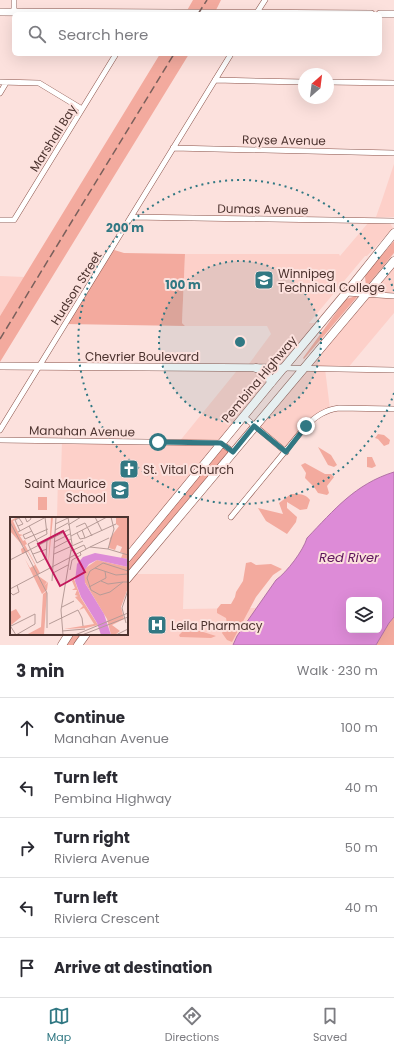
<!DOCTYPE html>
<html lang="en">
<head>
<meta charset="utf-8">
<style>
  body { margin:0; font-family:Poppins,sans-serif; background:#f2f2f3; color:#2b2b33 }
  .controls { position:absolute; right:12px; bottom:12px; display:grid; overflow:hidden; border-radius:6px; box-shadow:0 4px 16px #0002 }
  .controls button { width:36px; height:36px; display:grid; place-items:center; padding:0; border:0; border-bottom:1px solid #e1e1e2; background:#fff; color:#2b2b33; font:20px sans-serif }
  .compass { position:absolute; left:298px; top:68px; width:36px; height:36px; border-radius:50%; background:#fff; box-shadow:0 4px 16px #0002; rotate:28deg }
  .stop { position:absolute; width:12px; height:12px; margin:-9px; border:3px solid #317883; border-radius:50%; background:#fff }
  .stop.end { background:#317883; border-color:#fff; box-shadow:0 1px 4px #0008 }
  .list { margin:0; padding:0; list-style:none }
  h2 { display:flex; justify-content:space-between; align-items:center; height:52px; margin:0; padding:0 16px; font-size:17px }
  h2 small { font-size:13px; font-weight:400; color:#7c7c81 }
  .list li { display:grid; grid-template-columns:26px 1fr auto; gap:12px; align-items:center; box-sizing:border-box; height:60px; padding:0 16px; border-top:1px solid #e1e1e2 }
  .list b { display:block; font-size:15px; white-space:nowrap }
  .list p { margin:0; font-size:13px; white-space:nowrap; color:#7c7c81 }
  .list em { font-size:13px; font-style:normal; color:#7c7c81 }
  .icon { flex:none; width:22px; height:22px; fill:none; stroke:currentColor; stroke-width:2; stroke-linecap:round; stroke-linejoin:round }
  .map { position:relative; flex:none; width:394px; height:645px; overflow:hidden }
  .search { position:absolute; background:#fff; box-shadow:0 4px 16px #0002; left:12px; right:12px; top:12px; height:44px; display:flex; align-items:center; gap:10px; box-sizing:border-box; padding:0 14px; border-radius:6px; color:#7c7c81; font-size:15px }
  .sheet { height:352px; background:#fff }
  nav { display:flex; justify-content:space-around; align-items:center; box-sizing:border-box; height:56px; border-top:1px solid #e1e1e2; background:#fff; font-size:11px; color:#7c7c81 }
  nav a { display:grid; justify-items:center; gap:2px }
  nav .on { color:#317883 }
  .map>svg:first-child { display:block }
  .built { fill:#fdd0c9 }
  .green { fill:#f3aa9e }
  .water { fill:#dd8bd7; stroke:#b271a5; fill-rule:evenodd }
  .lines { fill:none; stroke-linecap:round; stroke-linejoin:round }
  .minor-casing { stroke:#8a534a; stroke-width:6 }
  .tertiary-casing { stroke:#8a534a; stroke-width:8 }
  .primary-casing { stroke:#8a534a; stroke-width:9 }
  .minor { stroke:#fff; stroke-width:5 }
  .tertiary { stroke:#fff; stroke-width:7 }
  .primary { stroke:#fff; stroke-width:8 }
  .rail { stroke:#7a605c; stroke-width:1.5; stroke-dasharray:8 4; stroke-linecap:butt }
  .route { stroke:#317883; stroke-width:5 }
  .ring { fill:none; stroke:#317883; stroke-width:2; stroke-dasharray:2 4 }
  .labels { text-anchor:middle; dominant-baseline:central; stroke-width:4; stroke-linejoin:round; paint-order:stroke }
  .street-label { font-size:12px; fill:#4c332f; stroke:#fce1dd }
  .poi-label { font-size:12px; fill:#4c332f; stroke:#fce1dd; text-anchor:start }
  .water-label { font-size:13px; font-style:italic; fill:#5e155c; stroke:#fce1dd }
  .inset-road { fill:none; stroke:#b69b97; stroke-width:1 }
  .view { fill:#c2185b; fill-opacity:0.15; stroke:#c2185b; stroke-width:2 }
  .inset-edge { fill:none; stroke:#4c332f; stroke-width:2 }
  .centre { fill:#317883; stroke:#fce1dd; stroke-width:2 }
  .ring-label { font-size:12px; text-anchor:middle; font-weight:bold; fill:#317883; stroke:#fce1dd; stroke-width:4; stroke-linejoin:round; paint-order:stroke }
</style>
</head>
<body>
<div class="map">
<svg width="394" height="645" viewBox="0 0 394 645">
  <rect width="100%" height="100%" fill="#fce1dd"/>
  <path class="built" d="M 394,164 L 394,217 L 376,217 L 382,200 Z
    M 368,223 L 390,223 L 393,228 L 367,256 L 365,256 L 309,323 L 321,323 L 127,558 L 127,518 L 57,518 L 58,477 L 61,477 L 62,440 L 179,442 L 239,368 L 246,368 L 271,334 L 267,326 L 185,326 L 182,323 L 185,254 L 339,254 L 340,256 Z
    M 394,261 L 394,313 L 347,369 L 325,369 L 330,409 L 318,415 L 286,452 L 254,426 Z
    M 0,276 L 24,277 L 0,316 Z
    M 132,574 L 184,574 L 183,609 L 257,608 L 233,645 L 78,645 L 86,634 L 127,634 L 127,579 Z"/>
  <path class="green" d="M 193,0 L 221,0 L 214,14 L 185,14 Z
    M 160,54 L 189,54 L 0,362 L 0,316 Z
    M 394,241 L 394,253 L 367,286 L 366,286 L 365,277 L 367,272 Z
    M 111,249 L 124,253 L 185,254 L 182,323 L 185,326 L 65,324 Z
    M 356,296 L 357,297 L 304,359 L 303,358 L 346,299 Z
    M 378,434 L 384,435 L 390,440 L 389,444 L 384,446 L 378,439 L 375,438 Z
    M 221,443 L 233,452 L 127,579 L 127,558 Z
    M 318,447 L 331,455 L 337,465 L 334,467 L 328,465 Z
    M 367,457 L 372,457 L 376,466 L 372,468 L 367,467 Z
    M 305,463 L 325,474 L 331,474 L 334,477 L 327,486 L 329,493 L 327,495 L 318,493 L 314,487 L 305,478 L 306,473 L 301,465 Z
    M 291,494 C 298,494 305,493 310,500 L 307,509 L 300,510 L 287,502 L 287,508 L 297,517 L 296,522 L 287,534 L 266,521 L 258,508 L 283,514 L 279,503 Z
    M 38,497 L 47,497 L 47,510 L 38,510 Z
    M 251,562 L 256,565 L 271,564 L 282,569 L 273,575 L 256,597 L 232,642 L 227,640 L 222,633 L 227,623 L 226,618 L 217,613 L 217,609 L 221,604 L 231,604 L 235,597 L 236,592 L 243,581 L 246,563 Z
    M 394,617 L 394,645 L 376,645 L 389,623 Z
    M 200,631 L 216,636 L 211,638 L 180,637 L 179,635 L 182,632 Z
    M 69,634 L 86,634 L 78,645 L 62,645 Z"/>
  <path class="water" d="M 394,472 L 394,617 L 389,623 L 376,645 L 233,645 L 237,636 L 276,580 C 287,572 303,551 307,538 C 334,510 355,484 394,472 ZM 349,600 L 379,600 L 379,630 L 349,630 Z"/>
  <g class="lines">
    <g class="minor-casing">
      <path id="minor" d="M 14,12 L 14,0
        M 256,14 L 265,0
        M 215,80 L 304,82
        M 0,82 L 39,83 L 82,109
        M 328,82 L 394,83
        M 0,93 L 6,83
        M 173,148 L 394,153
        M 131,217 L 394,221
        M 0,220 L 14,220 L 116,54
        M 346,293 L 394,296
        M 284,368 L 394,370
        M 243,416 L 286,452
        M 0,430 L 231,54
        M 0,440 L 221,443 L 233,452
        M 231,517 L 306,426 C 316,416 325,410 339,408 L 394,409"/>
    </g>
    <g class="tertiary-casing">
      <path id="tertiary" d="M 0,12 L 371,14
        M 380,14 L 394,14
        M 0,366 L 284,368"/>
    </g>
    <g class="primary-casing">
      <path id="primary" d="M 256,368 C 265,371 269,374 271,383
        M 127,558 L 271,383 L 346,293 L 394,233
        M 127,579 L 394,261
        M 62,645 L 69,634
        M 78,645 L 86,634"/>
    </g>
    <use href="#minor" class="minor"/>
    <use href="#tertiary" class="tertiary"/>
    <use href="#primary" class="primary"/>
    <path class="rail" d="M 198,14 L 207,0
      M 0,339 L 174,54"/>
  </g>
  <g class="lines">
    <path class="route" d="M 158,442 L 221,443 L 233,452 L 254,426 L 286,452 L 306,426"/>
  </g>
  <circle cx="240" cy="342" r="81" fill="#317883" fill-opacity=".12"/>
  <g class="ring">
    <circle cx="240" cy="342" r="81"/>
    <path d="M394 393A162 162 0 1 1 394 291"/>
  </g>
  <defs>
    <g id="university-square" transform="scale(1)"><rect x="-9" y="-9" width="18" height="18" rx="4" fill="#317883" stroke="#fce1dd"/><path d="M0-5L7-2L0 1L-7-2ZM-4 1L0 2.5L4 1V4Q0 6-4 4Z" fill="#fff"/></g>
    <g id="church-square" transform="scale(1)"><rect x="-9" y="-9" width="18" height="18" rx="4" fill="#317883" stroke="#fce1dd"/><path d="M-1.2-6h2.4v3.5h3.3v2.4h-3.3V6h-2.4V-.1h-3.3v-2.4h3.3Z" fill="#fff"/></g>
    <g id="school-square" transform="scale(1)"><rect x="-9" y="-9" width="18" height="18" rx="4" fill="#317883" stroke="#fce1dd"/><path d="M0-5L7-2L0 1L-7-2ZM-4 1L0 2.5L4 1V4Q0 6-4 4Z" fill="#fff"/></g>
    <g id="hospital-square" transform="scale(1)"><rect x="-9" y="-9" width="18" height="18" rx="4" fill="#317883" stroke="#fce1dd"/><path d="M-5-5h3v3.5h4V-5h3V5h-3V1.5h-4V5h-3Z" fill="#fff"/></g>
  </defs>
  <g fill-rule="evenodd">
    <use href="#university-square" x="264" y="280"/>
    <use href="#church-square" x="129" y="469"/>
    <use href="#school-square" x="120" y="490"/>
    <use href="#hospital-square" x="157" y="625"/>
  </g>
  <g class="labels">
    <g class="street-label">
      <text transform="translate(53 138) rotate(-58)">Marshall Bay</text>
      <text transform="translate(284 140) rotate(1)">Royse Avenue</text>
      <text transform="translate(263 209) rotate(1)">Dumas Avenue</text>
      <text transform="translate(76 288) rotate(-58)">Hudson Street</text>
      <text x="142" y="356">Chevrier Boulevard</text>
      <text transform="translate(259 379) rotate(-50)">Pembina Highway</text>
      <text transform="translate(82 431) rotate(1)">Manahan Avenue</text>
    </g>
    <g class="poi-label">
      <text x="278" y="273">Winnipeg<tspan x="278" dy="14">Technical College</tspan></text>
      <text x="143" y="469">St. Vital Church</text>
      <text x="106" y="483" text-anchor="end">Saint Maurice<tspan x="106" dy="14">School</tspan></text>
      <text x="171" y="625">Leila Pharmacy</text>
    </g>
    <g class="water-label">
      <text x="349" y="557">Red River</text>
    </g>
  </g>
  <g transform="translate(10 517)">
    <rect width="118" height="118" fill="#fce1dd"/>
    <path d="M 7,0 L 10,0 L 3,4 L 9,17 L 13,18 L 10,19 L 13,24 L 15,23 L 17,27 L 15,28 L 30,56 L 27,58 L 37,65 L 34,69 L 38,65 L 37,73 L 32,77 L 15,42 L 20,51 L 25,48 L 18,35 L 12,37 L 11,32 L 14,30 L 0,14 L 0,4 ZM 41,0 L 43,0 L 38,52 ZM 106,0 L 118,0 L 118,42 L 111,41 L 113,36 L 110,35 L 112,30 L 107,28 L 105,33 L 99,31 L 100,21 L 109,9 L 106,7 ZM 87,43 L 118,50 L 118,71 L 111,90 L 114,102 L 102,108 L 110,114 L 105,118 L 101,118 L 97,102 L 74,64 L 74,52 ZM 64,62 L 71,81 L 88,108 L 76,111 L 54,112 L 84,107 L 74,91 L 69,93 L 73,89 L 65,80 L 68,79 L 65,78 L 67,73 L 62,73 L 65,71 L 62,64 ZM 37,74 L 34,118 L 16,118 L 31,110 L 33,77 ZM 6,92 L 11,100 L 0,109 L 0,95 Z" fill="#f3aa9e"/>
    <path d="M 85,36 L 118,42 L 118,50 L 87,43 L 79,47 L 74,54 L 75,66 L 94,97 L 101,118 L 91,118 L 87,106 L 71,80 L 65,64 L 67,47 L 73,40 Z" fill="#dd8bd7"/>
    <path class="inset-road" d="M 15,0 L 17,5 L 21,2 L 20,0M 35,0 L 37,17 L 18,27 L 27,46 L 36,41 L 37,23M 85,0 L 92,14M 0,5 L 37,76 L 37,111M 45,7 L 58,1M 58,8 L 71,0M 8,9 L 13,7 L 9,1M 19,9 L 29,28M 66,10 L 75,6 L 82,19M 45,13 L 58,6M 10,14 L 5,3 L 11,0M 22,14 L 13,18 L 15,22 L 38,12M 8,15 L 36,0M 67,16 L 70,22 L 75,21 L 72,13M 61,19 L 97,0M 75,21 L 106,7M 44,25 L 60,17M 80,30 L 99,21M 44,31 L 61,22M 98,32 L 104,12 L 101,0M 61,34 L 74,28 L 76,32M 23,37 L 37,32M 44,37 L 73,24M 0,43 L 60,12M 85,51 L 93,46 L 118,54M 60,53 L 62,43 L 71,38 L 70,35M 43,56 L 58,48M 118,57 L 106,58 L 85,51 L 80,54 L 77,61 L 81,73 L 90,78 L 100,75 L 113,65 L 118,65M 42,64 L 46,0M 91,64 L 98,67 L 113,65M 79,70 L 96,61 L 95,54M 0,72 L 80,30 L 98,32 L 118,38M 0,75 L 3,78 L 9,75 L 7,68M 52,90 L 64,84M 116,106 L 112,91 L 118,73M 39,107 L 68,93 L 72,101 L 73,109M 1,109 L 25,97 L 25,107 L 6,118 L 1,110M 52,114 L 75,112M 53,118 L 51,93 L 62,27 L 58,0M 65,118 L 118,96M 72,118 L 118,100M 106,118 L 118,112"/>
    <path class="view" d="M 53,14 L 75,55 L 50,69 L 28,27 Z"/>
    <rect width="118" height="118" class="inset-edge"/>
  </g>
  <circle cx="240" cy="342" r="6" class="centre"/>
  <g class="ring-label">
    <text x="125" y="232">200 m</text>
    <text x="183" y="289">100 m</text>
  </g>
</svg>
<div class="controls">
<button><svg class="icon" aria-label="layers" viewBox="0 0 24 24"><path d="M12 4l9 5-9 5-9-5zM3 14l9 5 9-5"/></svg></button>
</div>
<svg class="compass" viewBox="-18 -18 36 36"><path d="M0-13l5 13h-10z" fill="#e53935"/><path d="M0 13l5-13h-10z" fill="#7c7c81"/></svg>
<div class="stop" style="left:158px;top:442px"></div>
<div class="stop end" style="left:306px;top:426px"></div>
<div class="search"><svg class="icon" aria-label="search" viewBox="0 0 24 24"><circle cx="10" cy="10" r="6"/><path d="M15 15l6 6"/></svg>Search here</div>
</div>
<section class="sheet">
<h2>3 min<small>Walk · 230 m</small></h2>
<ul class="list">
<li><svg class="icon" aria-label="ahead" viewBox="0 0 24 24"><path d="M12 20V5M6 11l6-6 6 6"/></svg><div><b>Continue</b><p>Manahan Avenue</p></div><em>100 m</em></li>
<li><svg class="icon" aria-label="left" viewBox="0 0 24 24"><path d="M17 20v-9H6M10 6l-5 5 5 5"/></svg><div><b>Turn left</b><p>Pembina Highway</p></div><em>40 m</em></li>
<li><svg class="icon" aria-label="right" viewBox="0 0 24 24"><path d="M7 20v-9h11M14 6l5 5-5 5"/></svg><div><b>Turn right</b><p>Riviera Avenue</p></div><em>50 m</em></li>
<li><svg class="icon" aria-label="left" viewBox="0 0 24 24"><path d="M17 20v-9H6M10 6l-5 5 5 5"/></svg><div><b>Turn left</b><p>Riviera Crescent</p></div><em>40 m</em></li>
<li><svg class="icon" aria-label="arrive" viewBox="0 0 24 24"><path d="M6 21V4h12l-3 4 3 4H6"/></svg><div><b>Arrive at destination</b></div></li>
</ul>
</section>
<nav>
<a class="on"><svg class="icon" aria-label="map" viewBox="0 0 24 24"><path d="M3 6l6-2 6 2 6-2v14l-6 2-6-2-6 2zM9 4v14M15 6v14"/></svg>Map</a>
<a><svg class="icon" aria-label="directions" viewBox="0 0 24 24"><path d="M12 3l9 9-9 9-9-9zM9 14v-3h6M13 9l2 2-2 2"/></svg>Directions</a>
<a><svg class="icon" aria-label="saved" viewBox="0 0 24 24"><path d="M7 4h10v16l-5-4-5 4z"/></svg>Saved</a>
</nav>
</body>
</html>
